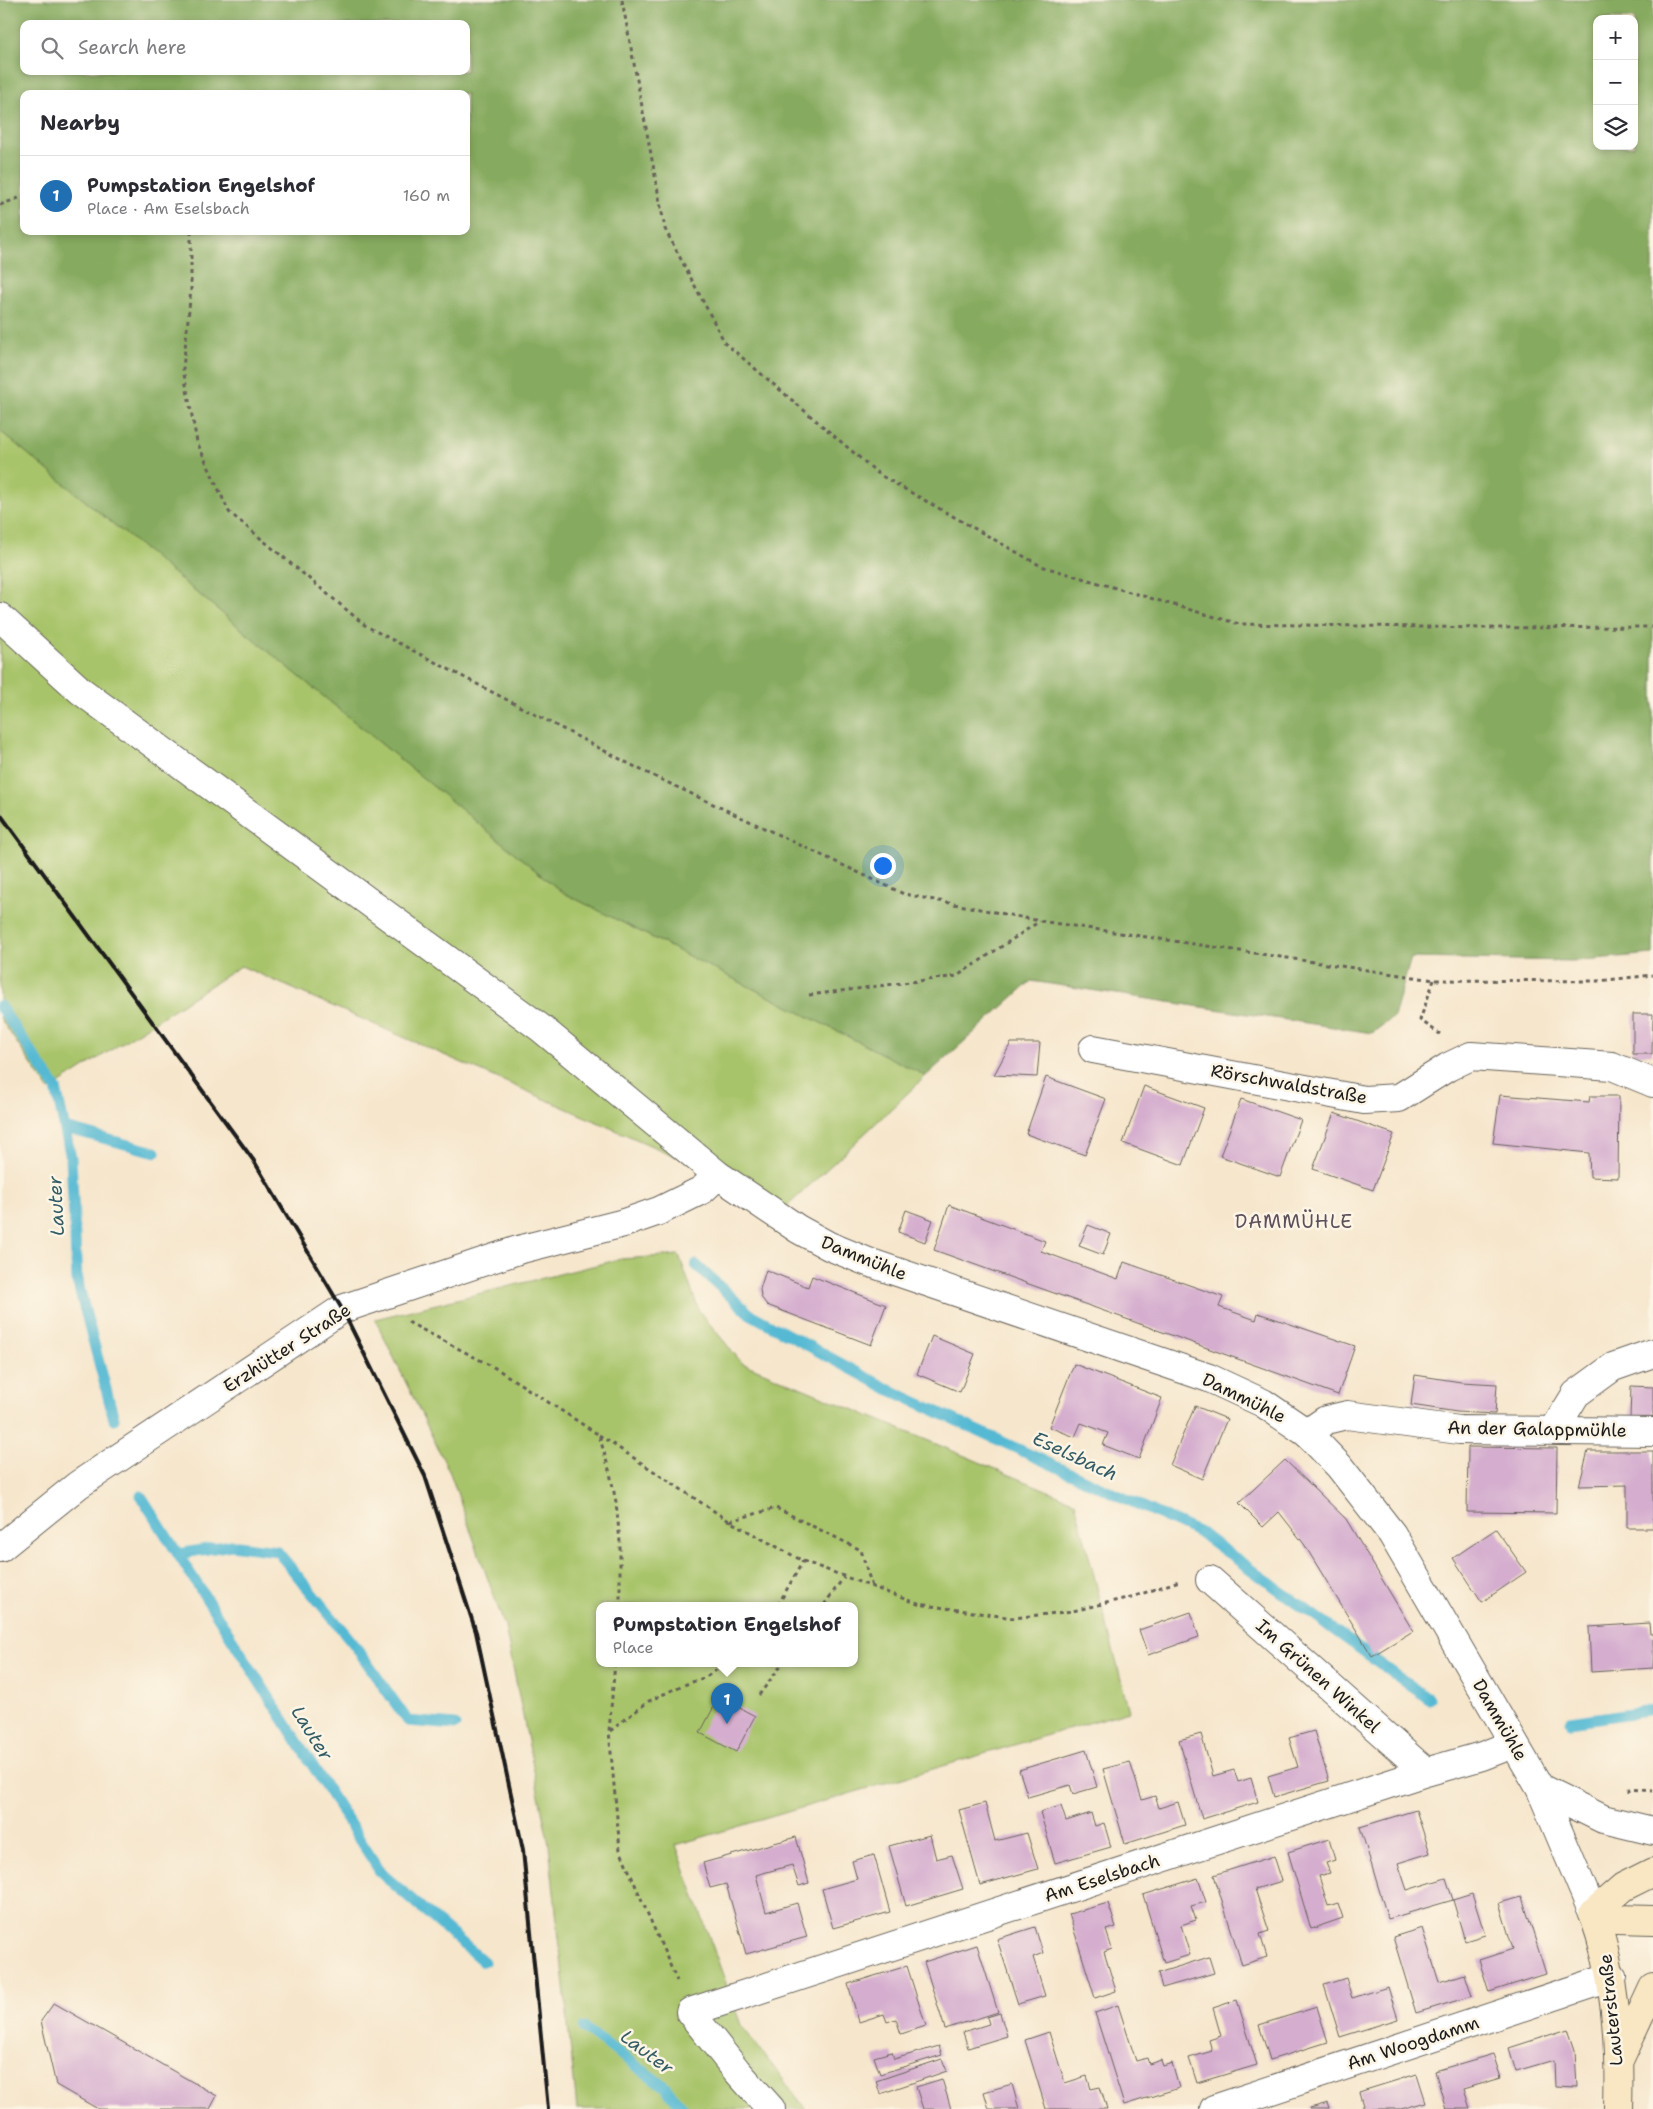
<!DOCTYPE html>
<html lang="en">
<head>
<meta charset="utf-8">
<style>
  body { margin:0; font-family:"Shantell Sans",sans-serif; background:#f7f7f7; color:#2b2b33 }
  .controls { position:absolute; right:15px; top:15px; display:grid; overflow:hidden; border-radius:10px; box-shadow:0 2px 8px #0003 }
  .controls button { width:45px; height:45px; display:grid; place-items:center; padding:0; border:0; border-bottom:1px solid #e1e1e2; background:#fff; color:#2b2b33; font:25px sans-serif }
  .you { position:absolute; left:882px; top:865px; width:18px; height:18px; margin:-12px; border:4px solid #fff; border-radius:50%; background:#1a73e8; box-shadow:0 0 0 8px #1a73e833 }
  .badge { display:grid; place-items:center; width:32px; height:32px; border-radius:50%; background:#1f6fb2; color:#fff; font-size:16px; font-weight:700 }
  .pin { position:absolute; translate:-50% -41px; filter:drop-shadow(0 1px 2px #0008) }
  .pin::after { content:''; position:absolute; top:26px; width:18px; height:15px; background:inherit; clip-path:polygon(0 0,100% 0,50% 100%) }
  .popup { position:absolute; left:596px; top:1602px; width:262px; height:65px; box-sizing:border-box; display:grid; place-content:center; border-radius:10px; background:#fff; filter:drop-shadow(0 1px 4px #0005); font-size:16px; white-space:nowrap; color:#7c7c81 }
  .popup b { font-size:19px; color:#2b2b33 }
  .popup::after { content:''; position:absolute; left:50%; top:100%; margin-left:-10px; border:10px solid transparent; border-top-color:#fff }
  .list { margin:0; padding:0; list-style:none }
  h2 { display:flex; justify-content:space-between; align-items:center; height:65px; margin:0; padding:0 20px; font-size:21px }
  h2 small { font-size:16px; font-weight:400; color:#7c7c81 }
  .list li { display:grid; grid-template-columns:32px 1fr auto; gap:15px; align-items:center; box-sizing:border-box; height:80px; padding:0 20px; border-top:1px solid #e1e1e2 }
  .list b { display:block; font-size:19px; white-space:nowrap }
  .list p { margin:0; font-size:16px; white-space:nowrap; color:#7c7c81 }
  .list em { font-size:16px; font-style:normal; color:#7c7c81 }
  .icon { flex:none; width:28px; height:28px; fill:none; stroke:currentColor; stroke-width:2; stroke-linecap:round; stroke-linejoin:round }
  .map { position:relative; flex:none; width:1653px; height:2109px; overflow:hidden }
  .search { position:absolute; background:#fff; box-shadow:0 2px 8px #0003; left:20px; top:20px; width:450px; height:55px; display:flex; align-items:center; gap:12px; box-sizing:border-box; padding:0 18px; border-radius:10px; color:#7c7c81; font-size:19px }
  .panel { position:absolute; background:#fff; box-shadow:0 2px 8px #0003; left:20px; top:90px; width:450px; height:145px; border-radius:10px }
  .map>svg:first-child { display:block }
  .green { fill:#a8c46a; stroke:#627043; fill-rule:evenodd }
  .forest { fill:#86aa5e; stroke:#51633d; fill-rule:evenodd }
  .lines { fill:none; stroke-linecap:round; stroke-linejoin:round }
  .stream { stroke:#55b9d3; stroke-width:11 }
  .building { fill:#d5aecf }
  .minor-casing { stroke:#68635a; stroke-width:30 }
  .tertiary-casing { stroke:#68635a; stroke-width:30 }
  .secondary-casing { stroke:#68635a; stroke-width:30 }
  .path { stroke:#68635a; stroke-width:3; stroke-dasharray:4 4; stroke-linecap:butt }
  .minor { stroke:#fff; stroke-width:28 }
  .tertiary { stroke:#fff; stroke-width:28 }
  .secondary { stroke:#f9e7c3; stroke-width:28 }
  .rail { stroke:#1c1c1c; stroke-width:4 }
  .labels { text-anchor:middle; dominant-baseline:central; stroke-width:5; stroke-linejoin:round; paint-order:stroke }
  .street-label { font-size:18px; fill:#1c1c1c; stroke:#fcf5e5 }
  .water-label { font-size:19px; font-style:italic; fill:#335b65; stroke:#fcf5e5 }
  .neighbourhood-label { font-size:19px; letter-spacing:1px; fill:#5d4f5b; stroke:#fcf5e5 }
</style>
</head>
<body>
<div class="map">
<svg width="1653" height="2109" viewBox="0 0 1653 2109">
  <rect width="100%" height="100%" fill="#fcf5e5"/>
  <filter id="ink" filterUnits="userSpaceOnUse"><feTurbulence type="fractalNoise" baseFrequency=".02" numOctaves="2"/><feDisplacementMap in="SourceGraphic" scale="10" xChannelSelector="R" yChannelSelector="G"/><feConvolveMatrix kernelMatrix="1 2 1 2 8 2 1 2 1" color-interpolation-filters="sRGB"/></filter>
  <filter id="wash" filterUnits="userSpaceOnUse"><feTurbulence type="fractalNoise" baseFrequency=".0096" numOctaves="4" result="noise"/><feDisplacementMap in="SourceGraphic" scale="20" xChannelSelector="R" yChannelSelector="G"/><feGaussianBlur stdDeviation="1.12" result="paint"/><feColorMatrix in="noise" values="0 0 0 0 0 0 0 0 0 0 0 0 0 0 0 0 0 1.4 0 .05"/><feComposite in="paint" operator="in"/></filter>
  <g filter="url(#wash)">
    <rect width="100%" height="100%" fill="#f6e6cc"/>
    <path class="green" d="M 0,431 L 562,892 L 926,1076 L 777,1216 L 718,1175 L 241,966 L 49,1090 L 0,1018 Z
      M 679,1255 L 699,1311 L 742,1363 L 1075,1502 L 1129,1711 L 676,1845 L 741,2025 L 806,2109 L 577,2109 L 549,1845 L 505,1627 L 450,1473 L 375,1319 L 621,1259 ZM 600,1605 L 854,1605 L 854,1663 L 600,1663 Z"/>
    <path class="forest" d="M 0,0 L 1653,0 L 1653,954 L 1572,961 L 1411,958 L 1394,1017 L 1372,1033 L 1031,981 L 926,1076 L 562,892 L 0,431 ZM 1597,19 L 1634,19 L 1634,146 L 1597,146 ZM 24,24 L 466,24 L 466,71 L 24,71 ZM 24,94 L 466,94 L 466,231 L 24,231 Z"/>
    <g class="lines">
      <path class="stream" d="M 0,1006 L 56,1088 L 71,1158 L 77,1280 L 114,1419
        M 65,1128 L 155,1152
        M 696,1265 L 750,1314 L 888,1389 L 1202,1534 L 1429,1699
        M 141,1496 L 381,1873 L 484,1962
        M 178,1554 L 231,1545 L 277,1551 L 353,1643 L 408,1721 L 455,1725
        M 1570,1722 L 1653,1710
        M 584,2028 L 664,2086 L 684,2109"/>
    </g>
    <g id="blocks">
      <path class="building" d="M 1633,1014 L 1653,1014 L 1652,1054 L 1633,1054 Z
        M 1011,1043 L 1040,1043 L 1037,1077 L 994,1075 Z
        M 1046,1077 L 1106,1099 L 1085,1155 L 1026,1134 Z
        M 1144,1086 L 1204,1108 L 1183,1165 L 1123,1143 Z
        M 1500,1095 L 1589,1102 L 1590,1096 L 1619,1096 L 1618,1178 L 1590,1177 L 1589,1153 L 1493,1143 Z
        M 1241,1099 L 1301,1120 L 1280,1177 L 1220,1156 Z
        M 1334,1113 L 1394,1134 L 1373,1190 L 1313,1169 Z
        M 949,1205 L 1045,1241 L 1041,1251 L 1118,1279 L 1124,1262 L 1223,1297 L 1219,1307 L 1256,1320 L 1258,1313 L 1355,1346 L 1338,1395 L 934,1250 Z
        M 906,1210 L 933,1220 L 925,1242 L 898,1232 Z
        M 1088,1225 L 1111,1234 L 1103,1255 L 1079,1246 Z
        M 766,1270 L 808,1287 L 812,1276 L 886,1305 L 871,1345 L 767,1305 L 761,1297 L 760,1289 Z
        M 932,1336 L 975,1354 L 960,1392 L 917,1374 Z
        M 1074,1364 L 1162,1398 L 1139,1459 L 1103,1445 L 1108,1433 L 1081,1423 L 1075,1437 L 1049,1427 Z
        M 1415,1375 L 1461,1382 L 1497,1384 L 1495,1414 L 1457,1412 L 1411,1405 Z
        M 1631,1386 L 1653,1387 L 1653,1420 L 1630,1420 Z
        M 1195,1406 L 1227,1419 L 1202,1479 L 1170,1465 Z
        M 1468,1447 L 1557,1448 L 1556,1513 L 1467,1512 Z
        M 1588,1451 L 1653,1451 L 1653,1528 L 1627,1528 L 1627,1485 L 1579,1486 Z
        M 1285,1460 L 1346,1519 L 1413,1631 L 1372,1656 L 1304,1544 L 1279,1512 L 1263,1527 L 1239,1503 Z
        M 1496,1529 L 1526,1572 L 1482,1602 L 1453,1558 Z
        M 1191,1612 L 1199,1637 L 1148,1655 L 1139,1630 Z
        M 1649,1623 L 1650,1634 L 1653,1634 L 1653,1668 L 1591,1672 L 1589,1627 Z
        M 719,1697 L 755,1716 L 736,1752 L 700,1733 Z
        M 1314,1731 L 1329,1781 L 1274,1797 L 1268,1776 L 1298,1767 L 1289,1738 Z
        M 1201,1734 L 1213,1776 L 1234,1770 L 1238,1782 L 1251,1778 L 1258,1802 L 1202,1819 L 1179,1740 Z
        M 1086,1750 L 1097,1787 L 1073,1794 L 1070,1785 L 1028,1797 L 1019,1770 Z
        M 1130,1762 L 1142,1800 L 1155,1796 L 1159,1808 L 1178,1802 L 1185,1825 L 1125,1844 L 1103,1769 Z
        M 985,1803 L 995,1841 L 1027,1833 L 1038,1869 L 980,1885 L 959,1810 Z
        M 1061,1806 L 1066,1821 L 1091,1813 L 1095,1826 L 1104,1823 L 1111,1847 L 1055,1863 L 1040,1812 Z
        M 1416,1810 L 1430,1853 L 1398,1863 L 1407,1890 L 1446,1878 L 1453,1900 L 1472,1894 L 1485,1935 L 1465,1941 L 1453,1900 L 1388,1919 L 1360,1827 Z
        M 930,1835 L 936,1859 L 952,1855 L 963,1889 L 906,1906 L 889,1846 Z
        M 796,1837 L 809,1883 L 799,1886 L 792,1865 L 756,1875 L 766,1912 L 797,1903 L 807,1937 L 746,1954 L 726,1884 L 710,1888 L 703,1863 Z
        M 1329,1839 L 1335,1860 L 1326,1863 L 1330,1873 L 1319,1876 L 1328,1906 L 1338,1903 L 1343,1918 L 1311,1929 L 1288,1852 Z
        M 874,1855 L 890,1912 L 833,1928 L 822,1889 L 857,1879 L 852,1861 Z
        M 1274,1856 L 1282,1881 L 1255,1889 L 1269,1931 L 1260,1934 L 1267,1957 L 1242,1965 L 1214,1875 Z
        M 1198,1878 L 1206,1902 L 1191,1906 L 1196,1920 L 1181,1925 L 1190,1955 L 1164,1963 L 1143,1895 Z
        M 1522,1897 L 1546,1974 L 1489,1992 L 1479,1960 L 1513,1949 L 1499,1903 Z
        M 1108,1903 L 1116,1927 L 1106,1930 L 1112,1949 L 1104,1952 L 1116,1991 L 1095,1998 L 1069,1914 Z
        M 1035,1927 L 1043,1953 L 1033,1957 L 1045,1996 L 1018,2004 L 997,1939 Z
        M 1422,1928 L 1439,1982 L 1465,1974 L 1472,1996 L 1416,2013 L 1393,1937 Z
        M 977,1945 L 998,2012 L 945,2029 L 924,1962 Z
        M 1209,1957 L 1214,1973 L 1162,1988 L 1158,1973 Z
        M 907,1966 L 926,2026 L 901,2034 L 896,2019 L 887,2022 L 884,2014 L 859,2022 L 848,1984 Z
        M 1346,1978 L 1352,1998 L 1388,1987 L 1398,2019 L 1340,2037 L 1324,1985 Z
        M 1237,2000 L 1257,2065 L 1197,2083 L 1189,2058 L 1212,2051 L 1209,2040 L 1221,2036 L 1213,2008 Z
        M 54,2003 L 217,2096 L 210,2109 L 98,2109 L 56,2085 L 41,2021 Z
        M 1118,2005 L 1136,2061 L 1147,2058 L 1149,2064 L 1161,2060 L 1163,2066 L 1172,2063 L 1179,2088 L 1124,2105 L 1095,2013 Z
        M 1317,2007 L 1328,2042 L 1270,2060 L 1259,2025 Z
        M 1000,2013 L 1007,2036 L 968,2048 L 963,2032 L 989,2024 L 987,2017 Z
        M 1568,2029 L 1575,2050 L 1577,2088 L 1555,2087 L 1554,2060 L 1516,2071 L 1509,2048 Z
        M 1049,2032 L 1065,2083 L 1087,2076 L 1091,2089 L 1100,2087 L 1107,2109 L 1046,2109 L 1025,2040 Z
        M 939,2046 L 942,2055 L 880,2074 L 874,2057 L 892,2052 L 894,2059 Z
        M 1493,2054 L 1501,2078 L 1464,2089 L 1470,2109 L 1446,2109 L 1435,2071 Z
        M 942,2059 L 947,2071 L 880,2094 L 876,2081 Z
        M 1417,2074 L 1426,2102 L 1401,2109 L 1364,2109 L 1359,2092 Z
        M 942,2079 L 951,2109 L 923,2109 L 916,2087 Z
        M 1012,2084 L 1019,2109 L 989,2109 L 984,2092 Z
        M 1328,2103 L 1330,2109 L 1310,2109 L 1310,2108 Z"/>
    </g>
  </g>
  <g filter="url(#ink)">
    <use href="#blocks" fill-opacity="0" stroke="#68635a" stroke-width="1"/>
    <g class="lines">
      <g class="minor-casing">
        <path id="minor" d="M 1093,1049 L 1364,1100 L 1399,1098 L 1448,1067 L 1471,1056 L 1612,1066 L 1653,1083
          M 1554,1430 L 1576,1394 L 1613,1367 L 1653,1353
          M 1307,1433 L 1326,1420 L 1347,1415 L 1459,1430 L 1653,1432
          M 1210,1580 L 1426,1772
          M 771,2109 L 737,2071 L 690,2012 L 1426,1772 L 1482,1756 L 1513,1744
          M 1214,2109 L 1612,1977"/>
      </g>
      <g class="tertiary-casing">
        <path id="tertiary" d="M 0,617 L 81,691 L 542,1029 L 718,1175 L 798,1229 L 829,1246 L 868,1262 L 1209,1378 L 1263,1403 L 1307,1433 L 1339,1466 L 1392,1534 L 1540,1788 L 1593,1913
          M 0,1548 L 78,1485 L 342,1309 L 518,1250 L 624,1223 L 659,1211 L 702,1190 L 718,1175
          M 1540,1788 L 1603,1819 L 1653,1831"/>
      </g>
      <g class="secondary-casing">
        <path id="secondary" d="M 1593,1913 C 1616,1976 1620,2042 1618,2109
          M 1593,1913 L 1623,1887 L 1653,1872
          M 1593,1913 L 1617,1919 L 1653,1920
          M 1620,2059 L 1653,1988"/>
      </g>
      <path class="path" d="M 622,0 L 665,229 L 725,343 L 880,475 L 1041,566 L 1239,624 L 1485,628 L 1653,627
        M 0,205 L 24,196
        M 191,231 L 191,289 L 183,369 L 197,442 L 229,512 L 366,626 L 643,771 L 904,894 L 1040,921 L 1434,980 L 1598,981 L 1653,975
        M 1434,980 L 1420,1020 L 1440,1034
        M 809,995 L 957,976 L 1040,921
        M 408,1322 L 497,1369 L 599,1435 L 610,1473 L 616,1502 L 620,1542 L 620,1605
        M 599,1435 L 729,1521 L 803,1561 L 918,1604 L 1013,1618 L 1073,1611 L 1135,1596 L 1179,1581
        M 730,1521 L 776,1508 L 861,1550 L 872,1587
        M 778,1605 L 803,1561
        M 824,1605 L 844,1577
        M 615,1663 L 609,1731 L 620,1850 L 677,1981
        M 759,1695 L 783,1663
        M 610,1731 L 649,1701 L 681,1686 L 706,1677 L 727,1663
        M 1630,1792 L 1630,1789 L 1653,1791"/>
      <use href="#minor" class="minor"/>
      <use href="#tertiary" class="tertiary"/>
      <use href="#secondary" class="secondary"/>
      <path class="rail" d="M 0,814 L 254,1161 L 342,1309 L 425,1476 L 476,1632 L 523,1850 L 548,2109"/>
    </g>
  </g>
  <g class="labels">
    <g class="street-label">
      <text transform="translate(1289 1084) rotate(10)">Rörschwaldstraße</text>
      <text transform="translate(864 1258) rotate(22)">Dammühle</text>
      <text transform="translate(287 1348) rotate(-33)">Erzhütter Straße</text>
      <text transform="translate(1244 1398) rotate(26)">Dammühle</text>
      <text transform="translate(1537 1429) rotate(1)">An der Galappmühle</text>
      <text transform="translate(1318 1676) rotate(42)">Im Grünen Winkel</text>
      <text transform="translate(1500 1720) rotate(60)">Dammühle</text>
      <text transform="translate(1102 1878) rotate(-18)">Am Eselsbach</text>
      <text transform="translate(1611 2010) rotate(-96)">Lauterstraße</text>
      <text transform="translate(1413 2043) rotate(-18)">Am Woogdamm</text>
    </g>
    <g class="water-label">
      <text transform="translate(56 1206) rotate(-93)">Lauter</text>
      <text transform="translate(1075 1456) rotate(25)">Eselsbach</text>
      <text transform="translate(312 1733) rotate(58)">Lauter</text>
      <text transform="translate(647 2052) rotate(37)">Lauter</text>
    </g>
    <g class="neighbourhood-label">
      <text x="1294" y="1221">DAMMÜHLE</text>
    </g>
  </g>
</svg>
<div class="controls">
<button>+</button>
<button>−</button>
<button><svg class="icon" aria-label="layers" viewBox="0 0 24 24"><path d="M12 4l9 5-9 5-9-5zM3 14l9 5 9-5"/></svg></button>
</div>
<div class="you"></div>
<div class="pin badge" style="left:727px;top:1724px">1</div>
<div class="popup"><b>Pumpstation Engelshof</b>Place</div>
<div class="search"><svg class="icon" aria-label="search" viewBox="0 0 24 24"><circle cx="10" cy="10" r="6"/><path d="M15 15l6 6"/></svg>Search here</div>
<section class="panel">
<h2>Nearby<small></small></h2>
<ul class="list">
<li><span class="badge">1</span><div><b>Pumpstation Engelshof</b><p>Place · Am Eselsbach</p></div><em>160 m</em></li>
</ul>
</section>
</div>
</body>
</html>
